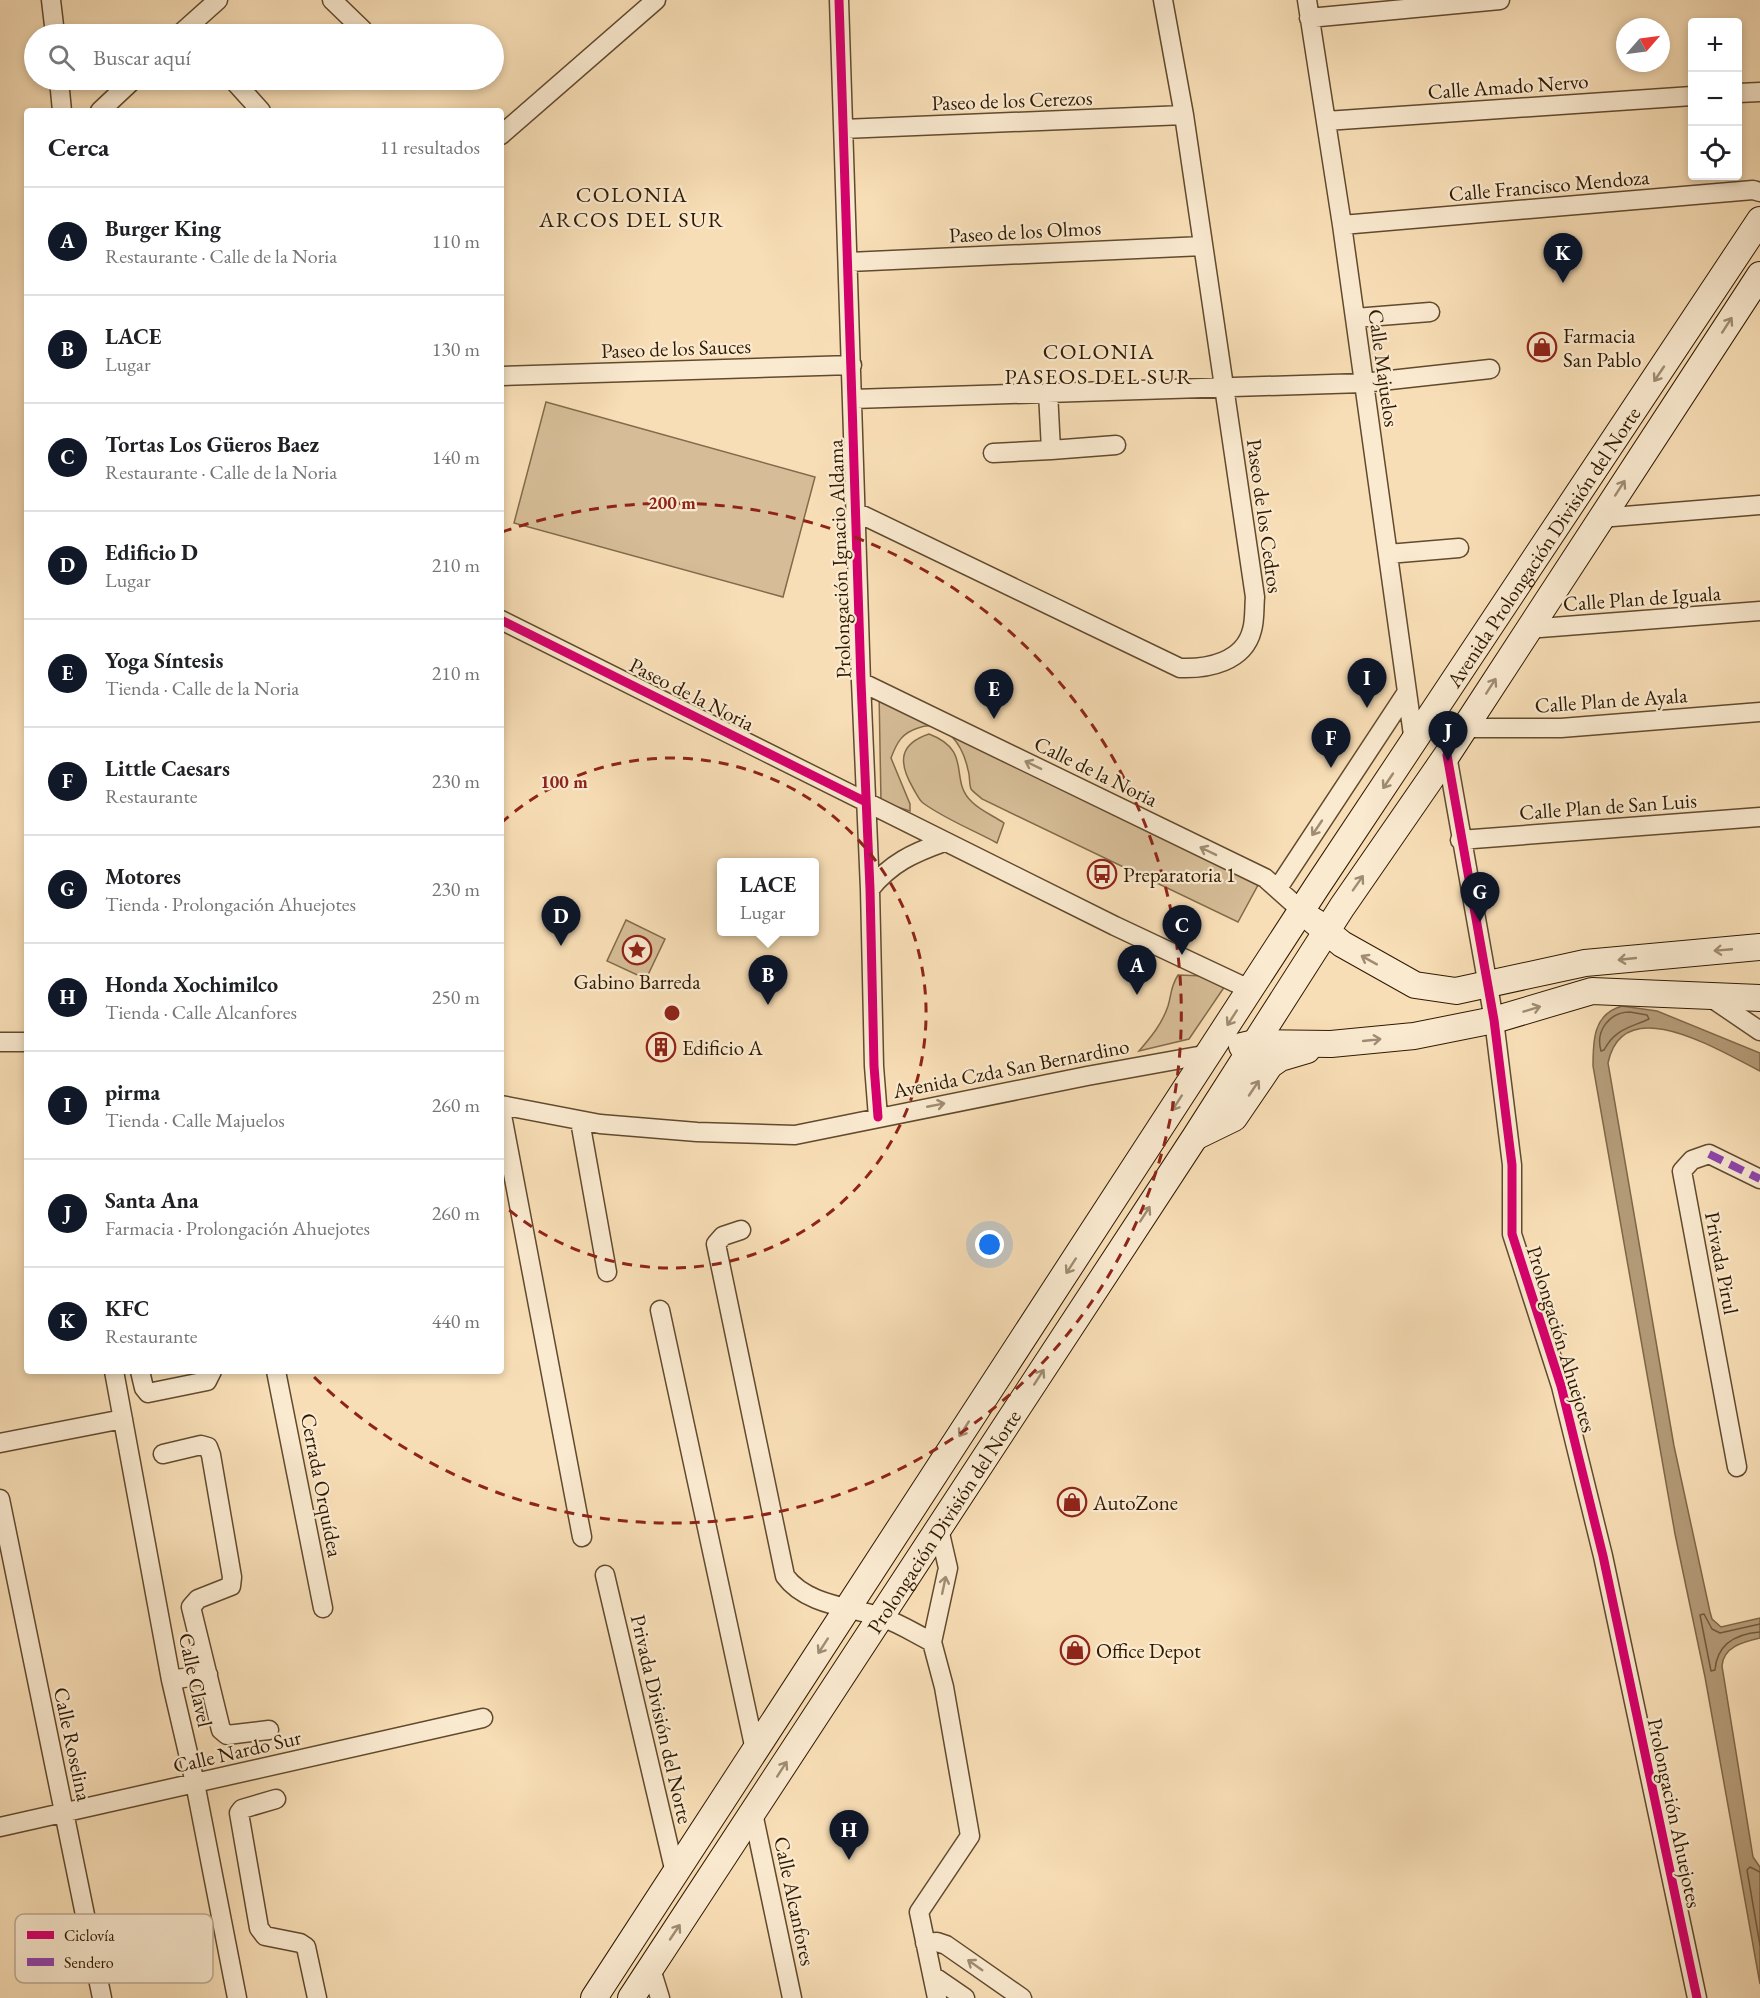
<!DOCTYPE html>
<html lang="es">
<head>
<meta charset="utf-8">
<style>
  body { margin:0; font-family:"EB Garamond",serif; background:#f6f6f6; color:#202124 }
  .controls { position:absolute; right:18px; top:18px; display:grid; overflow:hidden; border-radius:6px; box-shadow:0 3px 9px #0003 }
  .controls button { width:54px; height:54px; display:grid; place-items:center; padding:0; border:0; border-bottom:2px solid #e0e0e0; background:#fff; color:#202124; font:30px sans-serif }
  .compass { position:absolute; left:1616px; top:18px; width:54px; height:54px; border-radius:50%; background:#fff; box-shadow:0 3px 9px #0003; rotate:62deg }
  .you { position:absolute; left:990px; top:1245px; width:21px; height:21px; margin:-15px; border:4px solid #fff; border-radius:50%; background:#1a73e8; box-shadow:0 0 0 9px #1a73e833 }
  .badge { display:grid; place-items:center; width:39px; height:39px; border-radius:50%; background:#111827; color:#fff; font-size:20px; font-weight:700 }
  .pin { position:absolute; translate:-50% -50px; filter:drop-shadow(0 2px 3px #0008) }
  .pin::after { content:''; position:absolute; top:32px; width:21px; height:18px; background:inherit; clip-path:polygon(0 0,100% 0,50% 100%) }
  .popup { position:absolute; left:717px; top:858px; width:102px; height:78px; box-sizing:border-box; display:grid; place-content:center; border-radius:6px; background:#fff; filter:drop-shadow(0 2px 4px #0005); font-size:20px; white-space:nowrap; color:#757577 }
  .popup b { font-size:22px; color:#202124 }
  .popup::after { content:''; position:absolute; left:50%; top:100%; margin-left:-12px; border:12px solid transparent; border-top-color:#fff }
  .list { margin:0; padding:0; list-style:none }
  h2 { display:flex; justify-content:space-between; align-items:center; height:78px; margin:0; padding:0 24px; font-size:26px }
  h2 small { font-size:20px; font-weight:400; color:#757577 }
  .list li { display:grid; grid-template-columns:39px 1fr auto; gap:18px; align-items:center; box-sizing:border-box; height:108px; padding:0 24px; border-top:2px solid #e0e0e0 }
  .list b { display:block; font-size:22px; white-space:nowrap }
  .list p { margin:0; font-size:20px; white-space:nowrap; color:#757577 }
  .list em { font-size:20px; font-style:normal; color:#757577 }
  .icon { flex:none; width:33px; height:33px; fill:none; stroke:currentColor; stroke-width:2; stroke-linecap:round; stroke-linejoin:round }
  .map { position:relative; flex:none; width:1760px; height:1998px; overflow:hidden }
  .search { position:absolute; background:#fff; box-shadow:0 3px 9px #0003; left:24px; top:24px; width:480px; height:66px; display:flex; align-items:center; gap:15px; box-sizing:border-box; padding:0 21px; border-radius:33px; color:#757577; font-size:22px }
  .panel { position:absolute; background:#fff; box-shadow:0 3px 9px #0003; left:24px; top:108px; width:480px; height:1266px; border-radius:6px }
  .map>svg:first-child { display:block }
  .green { fill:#d6bd97; stroke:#826b4c; stroke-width:1.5 }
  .water { fill:#b49b78; stroke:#7f6748; stroke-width:1.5 }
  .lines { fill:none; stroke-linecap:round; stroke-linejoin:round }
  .shore { stroke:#725a3c; stroke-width:1.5 }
  .street-casing { stroke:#614a2e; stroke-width:21 }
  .secondary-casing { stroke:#2f1900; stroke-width:28 }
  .street { stroke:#faead0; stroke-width:18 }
  .secondary { stroke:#faead0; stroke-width:26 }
  .quiet { stroke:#8e44ad; stroke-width:8; stroke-dasharray:15 8; stroke-linecap:butt }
  .cycleway-casing { stroke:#faead0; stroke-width:13 }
  .cycleway { stroke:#d6006c; stroke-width:9 }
  .oneway { stroke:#9f8c72 }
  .ring { fill:none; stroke:#8f2418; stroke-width:3; stroke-dasharray:10 8 }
  .labels { text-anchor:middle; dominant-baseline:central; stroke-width:4.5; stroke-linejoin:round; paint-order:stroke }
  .street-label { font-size:21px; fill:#2f1900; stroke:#faead0 }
  .poi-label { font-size:21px; fill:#2f1900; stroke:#faead0; text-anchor:start }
  .neighbourhood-label { font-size:22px; letter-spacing:1.5px; fill:#2f1900; stroke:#faead0 }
  .key { fill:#faead0; stroke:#bdab92; stroke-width:1.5 }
  .key-label { font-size:16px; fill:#2f1900 }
  .centre { fill:#8f2418; stroke:#faead0; stroke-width:3 }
  .ring-label { font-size:18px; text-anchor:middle; font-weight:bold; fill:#8f2418; stroke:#faead0; stroke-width:4.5; stroke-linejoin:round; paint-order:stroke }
</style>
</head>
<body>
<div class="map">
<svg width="1760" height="1998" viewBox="0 0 1760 1998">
  <rect width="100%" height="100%" fill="#f8deb6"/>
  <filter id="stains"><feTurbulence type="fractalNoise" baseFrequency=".00333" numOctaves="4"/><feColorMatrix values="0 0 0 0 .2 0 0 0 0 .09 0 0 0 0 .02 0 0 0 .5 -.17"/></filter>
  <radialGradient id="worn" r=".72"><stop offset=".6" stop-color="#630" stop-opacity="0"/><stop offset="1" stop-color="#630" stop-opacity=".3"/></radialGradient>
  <path class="green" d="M 546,402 L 815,477 L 783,597 L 514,523 Z
    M 879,691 L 1258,885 L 1238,922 L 982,799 C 979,796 973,792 971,789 C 969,784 970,775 968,770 C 963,746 946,718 918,728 C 902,733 897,742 891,758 L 910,804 L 910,811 L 881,802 Z
    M 929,734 C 974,751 948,780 972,802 C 981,811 994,816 1004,823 L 997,843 C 973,830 945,819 923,803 C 919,800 916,793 913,788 C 898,762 899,744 929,734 Z
    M 626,920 L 665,939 L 646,979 L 607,961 Z
    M 1178,975 L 1205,976 L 1225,986 L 1189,1039 L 1139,1051 C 1151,1037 1162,1024 1168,1006 C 1172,993 1170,988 1178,975 Z"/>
  <path class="water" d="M 1622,1006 L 1657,1011 L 1760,1053 L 1760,1071 C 1721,1052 1623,989 1608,1063 L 1674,1446 L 1710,1612 L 1712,1619 L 1721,1627 L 1760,1618 L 1760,1638 C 1743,1642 1723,1647 1722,1666 L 1753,1857 L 1760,1867 L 1760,1984 L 1705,1677 L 1675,1534 L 1593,1066 C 1593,1041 1593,1014 1622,1006 Z"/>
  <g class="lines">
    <path class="shore" d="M 1630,1012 L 1647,1015 L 1649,1019 C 1629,1028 1615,1029 1604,1050 L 1601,1051 C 1595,1030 1610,1012 1630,1012 Z
      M 1760,1624 L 1720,1633 L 1712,1629 L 1704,1614 L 1700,1615 L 1711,1671 L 1715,1670 C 1717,1644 1735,1634 1760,1632
      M 1760,1872 L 1750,1867 L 1747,1870 L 1760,1945"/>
    <g class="street-casing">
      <path id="street" d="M 51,0 L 55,34
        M 332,0 L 363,30
        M 839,0 L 861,682 L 870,889 L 874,1066 L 878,1117
        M 1307,0 L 1342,225 L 1414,742
        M 1309,18 L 1500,0
        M 180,34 L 218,0
        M 59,80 L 62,111
        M 233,80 L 261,111
        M 1738,93 L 1760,92
        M 100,111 L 133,80
        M 1326,121 L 1692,96
        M 843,129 L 1184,115
        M 501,135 L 656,0
        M 1342,225 L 1753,190 L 1760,192
        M 849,262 L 1203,246
        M 1355,318 L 1430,312
        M 501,376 L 852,365
        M 1048,392 L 1051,450 L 1116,445
        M 853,399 L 1363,383 L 1490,369
        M 993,453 L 1051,450
        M 856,512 L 1180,668 C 1208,669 1244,662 1252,630 C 1255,620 1254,608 1255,597 L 1184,115 L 1163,0
        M 1600,518 L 1760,505
        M 1388,554 L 1459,548
        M 501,620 L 1115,926 L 1251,990
        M 1527,629 L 1760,611
        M 861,682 L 1265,878 L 1302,911
        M 1464,728 L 1561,728 L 1760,712
        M 1447,755 L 1494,1020 L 1512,1165 L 1512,1234 L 1561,1386 L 1603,1556 L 1697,1998
        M 1460,840 L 1760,817
        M 1278,888 L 1407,692
        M 870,889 C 891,863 913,853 944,842
        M 1707,995 L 1760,1031
        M 0,1042 L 27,1042
        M 501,1105 L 600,1124 L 697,1132 L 795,1135 L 1087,1076 L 1209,1054
        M 501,1110 L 582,1537
        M 580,1121 L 607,1272
        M 741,1230 L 723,1236 L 716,1244 L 785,1576 C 806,1605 850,1607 881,1617 C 899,1623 916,1634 932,1642
        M 660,1310 L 755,1750
        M 114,1371 L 171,1680 L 195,1783 L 237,1998
        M 140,1371 L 144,1388 L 148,1393 L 207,1381 L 212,1371
        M 276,1371 L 323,1608
        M 0,1443 L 123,1419
        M 163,1454 L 201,1445 L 208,1447 L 211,1455 L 232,1577 L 231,1586 L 198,1599 L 191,1607 L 221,1730 L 227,1735 L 269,1730
        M 1737,1467 L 1682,1171 L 1692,1160 L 1709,1154 L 1760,1179
        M 0,1499 L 102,1998
        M 605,1575 L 675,1873
        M 171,1680 L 208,1674
        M 276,1799 L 242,1809 L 239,1813 L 259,1928 L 265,1936 L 300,1943 L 306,1947 L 317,1998
        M 753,1813 L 792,1998
        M 0,1827 L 483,1718
        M 925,1943 L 937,1942 L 946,1945 L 1022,1998
        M 651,1969 L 660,1998
        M 933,1976 L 965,1998
        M 937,1998 L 919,1912 L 970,1836 L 944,1687 L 932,1642 L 948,1568 L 939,1529"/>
    </g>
    <g class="secondary-casing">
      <g id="secondary">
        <path d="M 1314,921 L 1342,944 L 1415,985 L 1456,991 L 1585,963 L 1760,947"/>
        <path d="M 1242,1046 L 1255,1043 L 1331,1044 L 1414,1036 L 1494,1020 L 1592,991 L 1760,998"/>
        <path d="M 1197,1136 L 1234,1118 L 1270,1065 L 1280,1058 L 1307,1050"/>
        <path id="s1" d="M 594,1998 L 1316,888 L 1760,220"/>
        <path id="s2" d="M 631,1998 L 1195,1137 L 1342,907 L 1447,755 L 1760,275"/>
      </g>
    </g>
    <use href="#street" class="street"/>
    <use href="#secondary" class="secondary"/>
    <path class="quiet" d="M 1709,1154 L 1760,1179"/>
    <g class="cycleway-casing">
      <path id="cycleway" d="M 839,0 L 861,682 L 870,889 L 874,1066 L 878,1117
        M 501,620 L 866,802
        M 1447,755 L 1494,1020 L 1512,1165 L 1512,1234 L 1561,1386 L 1603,1556 L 1697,1998"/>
    </g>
    <use href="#cycleway" class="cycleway"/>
  </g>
  <defs><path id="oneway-shaft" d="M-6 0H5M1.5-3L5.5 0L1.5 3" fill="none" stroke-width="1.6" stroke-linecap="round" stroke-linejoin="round" transform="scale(1.5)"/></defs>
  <g class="oneway">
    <use href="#oneway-shaft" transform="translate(1727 325) rotate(-57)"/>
    <use href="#oneway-shaft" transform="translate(1659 374) rotate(124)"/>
    <use href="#oneway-shaft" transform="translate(1620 488) rotate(-57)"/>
    <use href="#oneway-shaft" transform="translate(1491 686) rotate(-57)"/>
    <use href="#oneway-shaft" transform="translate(1033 765) rotate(-154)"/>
    <use href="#oneway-shaft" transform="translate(1388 781) rotate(124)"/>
    <use href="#oneway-shaft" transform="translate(1317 828) rotate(124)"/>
    <use href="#oneway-shaft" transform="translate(1208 851) rotate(-154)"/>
    <use href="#oneway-shaft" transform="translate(1358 883) rotate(-55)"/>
    <use href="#oneway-shaft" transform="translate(1723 950) rotate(175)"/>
    <use href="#oneway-shaft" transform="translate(1627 959) rotate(174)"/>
    <use href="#oneway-shaft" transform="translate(1369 960) rotate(-151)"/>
    <use href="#oneway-shaft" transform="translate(1532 1009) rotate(-17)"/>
    <use href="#oneway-shaft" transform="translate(1232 1018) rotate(123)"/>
    <use href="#oneway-shaft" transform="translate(1372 1040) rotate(-6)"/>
    <use href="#oneway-shaft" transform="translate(1254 1088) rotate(-56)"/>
    <use href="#oneway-shaft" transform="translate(1177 1103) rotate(123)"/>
    <use href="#oneway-shaft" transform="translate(936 1105) rotate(-11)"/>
    <use href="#oneway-shaft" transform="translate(1145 1214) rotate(-57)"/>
    <use href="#oneway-shaft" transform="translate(1071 1266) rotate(123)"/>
    <use href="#oneway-shaft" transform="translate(1039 1377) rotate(-57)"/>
    <use href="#oneway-shaft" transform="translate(964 1429) rotate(123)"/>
    <use href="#oneway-shaft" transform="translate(944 1585) rotate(-78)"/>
    <use href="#oneway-shaft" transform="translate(823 1646) rotate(123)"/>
    <use href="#oneway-shaft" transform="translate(782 1769) rotate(-57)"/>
    <use href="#oneway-shaft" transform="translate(675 1932) rotate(-56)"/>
    <use href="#oneway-shaft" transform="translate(975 1965) rotate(-145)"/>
  </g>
  <g class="ring">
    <path d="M501 823A255 255 0 1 1 501 1203"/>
    <path d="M502 532A510 510 0 1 1 311 1374"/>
  </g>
  <defs>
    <g id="shop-ring" transform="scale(1.5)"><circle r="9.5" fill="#faead0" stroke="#8f2418" stroke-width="1.5"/><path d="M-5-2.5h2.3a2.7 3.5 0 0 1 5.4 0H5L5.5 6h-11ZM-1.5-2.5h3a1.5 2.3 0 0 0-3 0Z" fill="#8f2418"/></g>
    <g id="bus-ring" transform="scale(1.5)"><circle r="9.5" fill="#faead0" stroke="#8f2418" stroke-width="1.5"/><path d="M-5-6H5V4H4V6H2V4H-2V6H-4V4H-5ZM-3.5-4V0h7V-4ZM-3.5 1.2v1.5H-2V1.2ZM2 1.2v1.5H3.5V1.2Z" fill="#8f2418"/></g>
    <g id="sight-ring" transform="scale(1.5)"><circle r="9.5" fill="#faead0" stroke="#8f2418" stroke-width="1.5"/><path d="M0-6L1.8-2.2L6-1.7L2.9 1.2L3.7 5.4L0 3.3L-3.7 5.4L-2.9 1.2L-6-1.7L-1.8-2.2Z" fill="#8f2418"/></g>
    <g id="building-ring" transform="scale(1.5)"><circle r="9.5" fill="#faead0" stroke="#8f2418" stroke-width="1.5"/><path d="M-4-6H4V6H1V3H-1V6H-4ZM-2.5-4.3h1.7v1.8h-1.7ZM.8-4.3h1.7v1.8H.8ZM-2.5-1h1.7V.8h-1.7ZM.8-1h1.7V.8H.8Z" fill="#8f2418"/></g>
  </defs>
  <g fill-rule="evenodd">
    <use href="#shop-ring" x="1542" y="347"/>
    <use href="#bus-ring" x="1102" y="874"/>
    <use href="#sight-ring" x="637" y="950"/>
    <use href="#building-ring" x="661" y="1047"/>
    <use href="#shop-ring" x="1072" y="1502"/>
    <use href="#shop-ring" x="1075" y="1650"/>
  </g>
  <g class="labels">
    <g class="street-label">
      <text transform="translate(1508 86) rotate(-4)">Calle Amado Nervo</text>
      <text transform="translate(1012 100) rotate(-2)">Paseo de los Cerezos</text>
      <text transform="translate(1549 185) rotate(-5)">Calle Francisco Mendoza</text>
      <text transform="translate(1025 231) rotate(-3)">Paseo de los Olmos</text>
      <text transform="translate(676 348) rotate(-2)">Paseo de los Sauces</text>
      <text transform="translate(1384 368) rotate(82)">Calle Majuelos</text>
      <text transform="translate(1265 516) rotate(82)">Paseo de los Cedros</text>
      <text stroke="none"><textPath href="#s1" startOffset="1734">Avenida Prolongación División del Norte</textPath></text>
      <text transform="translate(839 559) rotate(-92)">Prolongación Ignacio Aldama</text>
      <text transform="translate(1642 598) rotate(-4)">Calle Plan de Iguala</text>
      <text transform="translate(692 694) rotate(27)">Paseo de la Noria</text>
      <text transform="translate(1611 700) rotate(-4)">Calle Plan de Ayala</text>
      <text transform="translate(1096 771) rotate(26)">Calle de la Noria</text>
      <text transform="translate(1608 806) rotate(-4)">Calle Plan de San Luis</text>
      <text transform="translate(1011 1068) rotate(-11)">Avenida Czda San Bernardino</text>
      <text transform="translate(1722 1263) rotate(79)">Privada Pirul</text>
      <text transform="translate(1562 1339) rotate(73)">Prolongación Ahuejotes</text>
      <text transform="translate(322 1485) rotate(79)">Cerrada Orquídea</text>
      <text stroke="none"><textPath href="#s2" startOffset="570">Prolongación División del Norte</textPath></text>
      <text transform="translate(196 1680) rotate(78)">Calle Clavel</text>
      <text transform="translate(662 1719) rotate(77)">Privada División del Norte</text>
      <text transform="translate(73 1744) rotate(78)">Calle Roselina</text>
      <text transform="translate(237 1751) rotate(-13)">Calle Nardo Sur</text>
      <text transform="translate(1675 1813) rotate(78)">Prolongación Ahuejotes</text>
      <text transform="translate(795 1901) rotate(78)">Calle Alcanfores</text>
    </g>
    <g class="poi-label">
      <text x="1563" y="335">Farmacia<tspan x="1563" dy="24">San Pablo</tspan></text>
      <text x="1123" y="874">Preparatoria 1</text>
      <text x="637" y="981" text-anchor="middle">Gabino Barreda</text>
      <text x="682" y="1047">Edificio A</text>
      <text x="1093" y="1502">AutoZone</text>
      <text x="1096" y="1650">Office Depot</text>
    </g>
    <g class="neighbourhood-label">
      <text x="632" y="194">COLONIA<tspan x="632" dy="25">ARCOS DEL SUR</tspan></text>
      <text x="1099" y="351">COLONIA<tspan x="1099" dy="25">PASEOS DEL SUR</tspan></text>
    </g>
  </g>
  <rect x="15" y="1914" width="198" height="69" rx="9" class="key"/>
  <rect x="27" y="1931" width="27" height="8" fill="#d6006c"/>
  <rect x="27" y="1958" width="27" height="8" fill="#8e44ad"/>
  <g class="key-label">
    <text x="64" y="1941">Ciclovía</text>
    <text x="64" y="1968">Sendero</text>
  </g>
  <circle cx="672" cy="1013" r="9" class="centre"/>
  <g class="ring-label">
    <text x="672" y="509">200 m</text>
    <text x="564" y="788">100 m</text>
  </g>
  <rect width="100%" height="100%" filter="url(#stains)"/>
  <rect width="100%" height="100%" fill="url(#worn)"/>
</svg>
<div class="controls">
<button>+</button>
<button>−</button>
<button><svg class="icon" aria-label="locate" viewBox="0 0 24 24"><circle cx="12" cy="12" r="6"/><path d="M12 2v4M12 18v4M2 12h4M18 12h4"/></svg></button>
</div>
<svg class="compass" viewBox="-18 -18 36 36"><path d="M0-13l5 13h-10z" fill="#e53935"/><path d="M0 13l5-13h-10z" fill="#757577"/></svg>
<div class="you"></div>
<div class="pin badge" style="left:1137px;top:995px">A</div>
<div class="pin badge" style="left:768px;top:1005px">B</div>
<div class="popup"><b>LACE</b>Lugar</div>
<div class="pin badge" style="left:1182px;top:955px">C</div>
<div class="pin badge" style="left:561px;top:946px">D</div>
<div class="pin badge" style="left:994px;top:719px">E</div>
<div class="pin badge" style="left:1331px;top:768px">F</div>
<div class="pin badge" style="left:1480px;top:922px">G</div>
<div class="pin badge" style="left:849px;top:1860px">H</div>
<div class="pin badge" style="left:1367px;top:708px">I</div>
<div class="pin badge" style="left:1448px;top:761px">J</div>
<div class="pin badge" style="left:1563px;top:283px">K</div>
<div class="search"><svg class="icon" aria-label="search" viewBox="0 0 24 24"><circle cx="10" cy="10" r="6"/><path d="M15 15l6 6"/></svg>Buscar aquí</div>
<section class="panel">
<h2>Cerca<small>11 resultados</small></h2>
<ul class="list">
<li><span class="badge">A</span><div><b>Burger King</b><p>Restaurante · Calle de la Noria</p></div><em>110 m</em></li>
<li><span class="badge">B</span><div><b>LACE</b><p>Lugar</p></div><em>130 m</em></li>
<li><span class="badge">C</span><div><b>Tortas Los Güeros Baez</b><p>Restaurante · Calle de la Noria</p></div><em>140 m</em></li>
<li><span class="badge">D</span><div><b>Edificio D</b><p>Lugar</p></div><em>210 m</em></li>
<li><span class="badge">E</span><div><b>Yoga Síntesis</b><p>Tienda · Calle de la Noria</p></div><em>210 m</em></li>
<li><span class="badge">F</span><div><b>Little Caesars</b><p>Restaurante</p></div><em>230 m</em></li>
<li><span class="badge">G</span><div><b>Motores</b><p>Tienda · Prolongación Ahuejotes</p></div><em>230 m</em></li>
<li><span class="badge">H</span><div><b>Honda Xochimilco</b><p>Tienda · Calle Alcanfores</p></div><em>250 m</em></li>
<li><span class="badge">I</span><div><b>pirma</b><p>Tienda · Calle Majuelos</p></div><em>260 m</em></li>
<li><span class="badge">J</span><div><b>Santa Ana</b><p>Farmacia · Prolongación Ahuejotes</p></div><em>260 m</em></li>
<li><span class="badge">K</span><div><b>KFC</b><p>Restaurante</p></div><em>440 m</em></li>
</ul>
</section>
</div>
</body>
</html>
